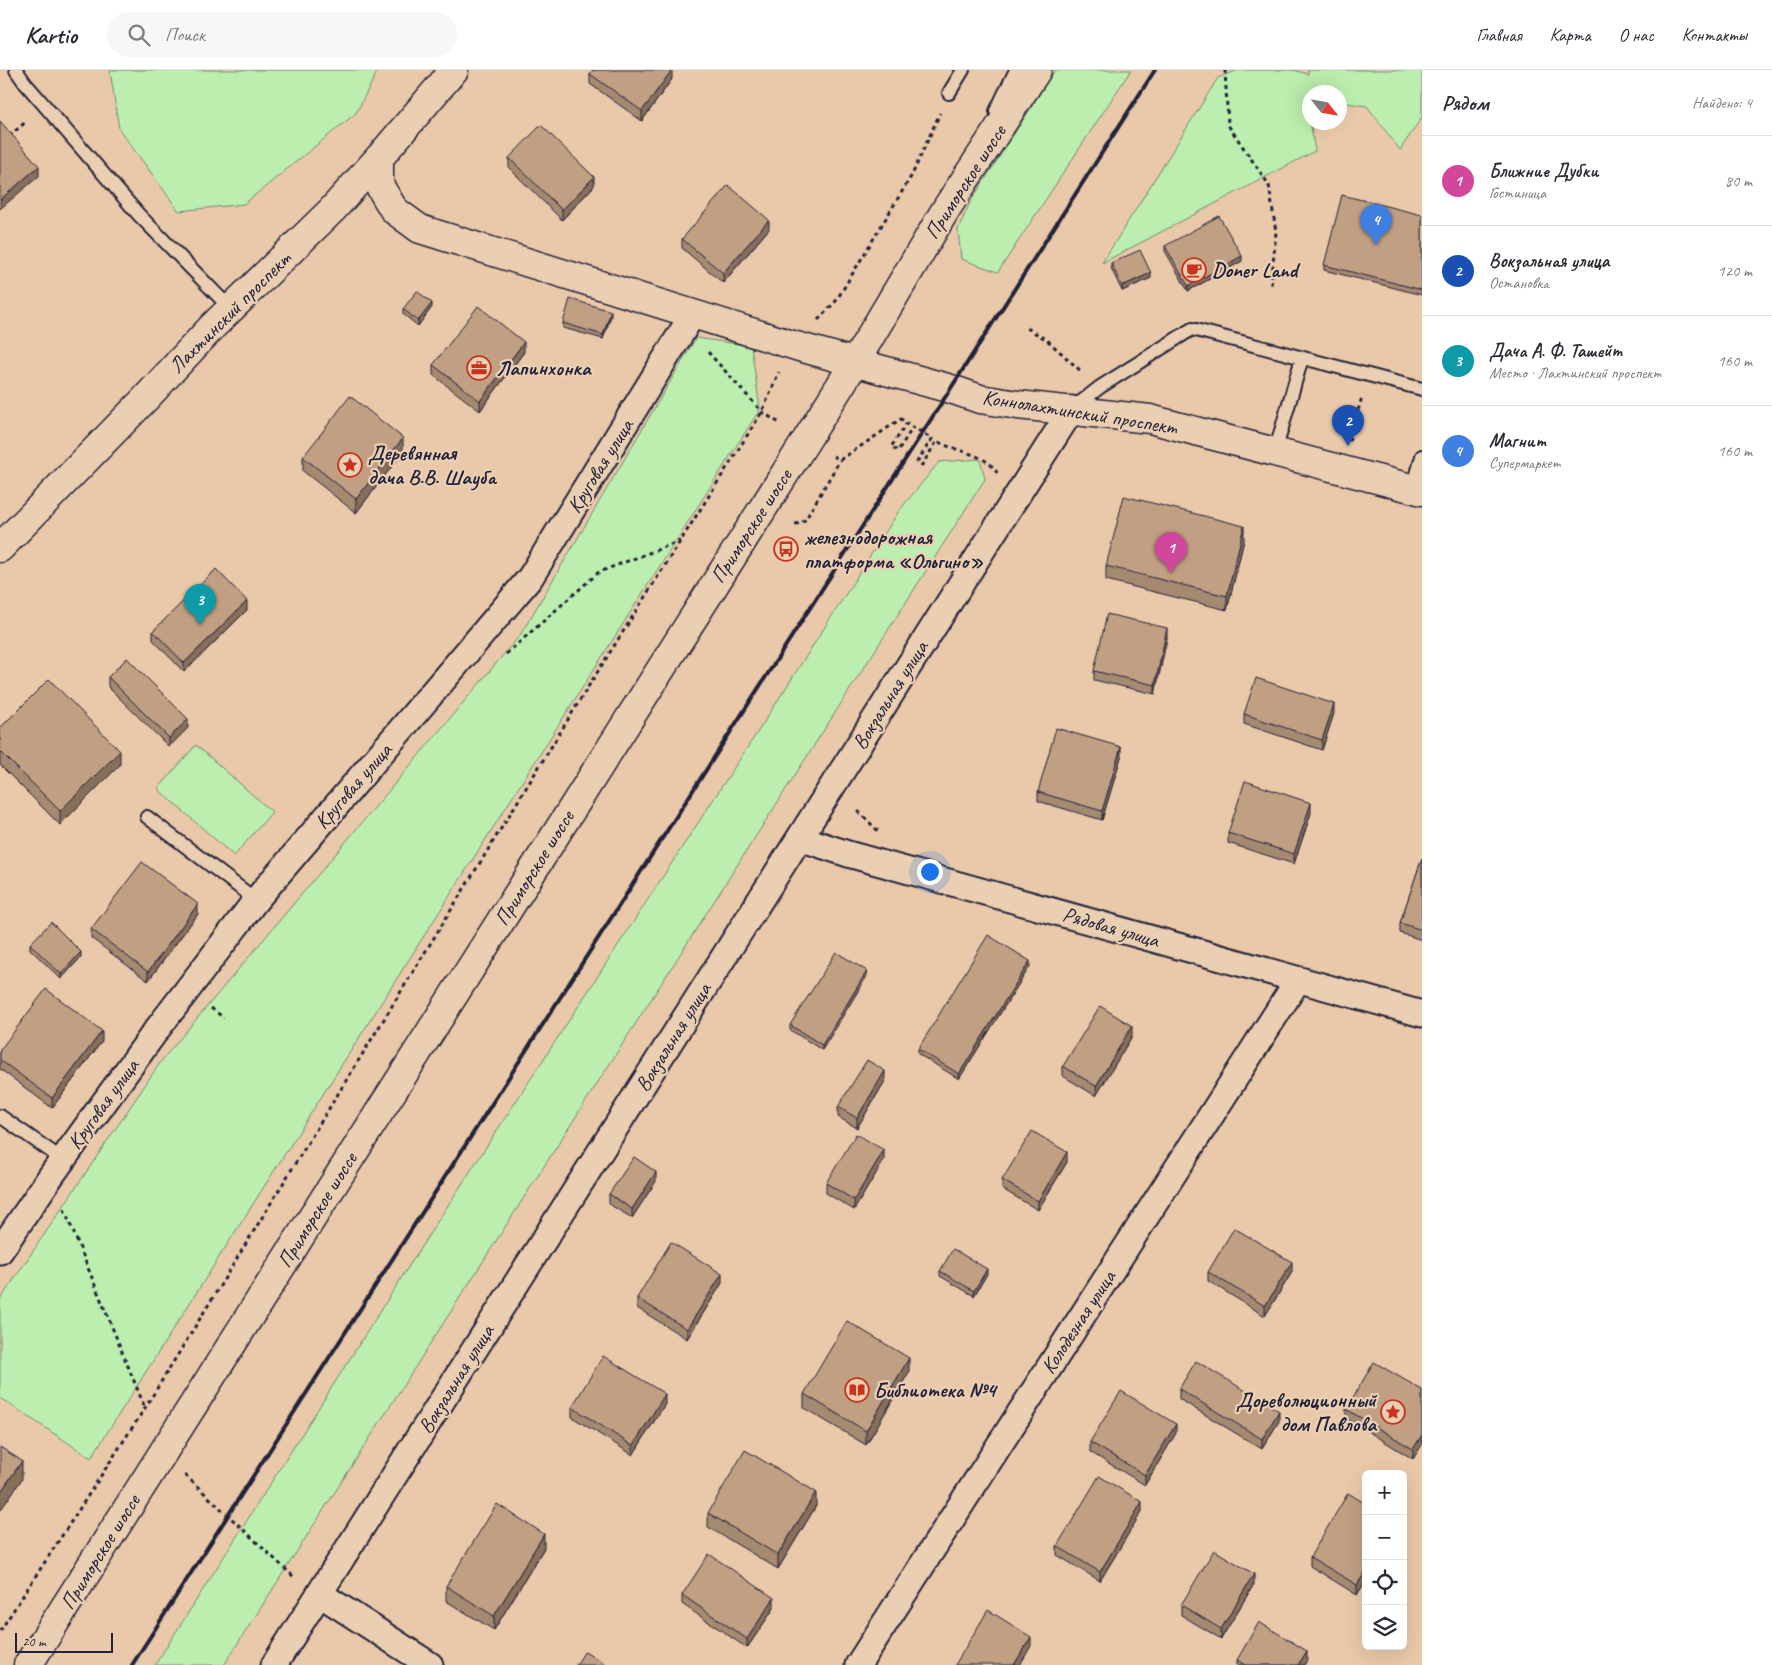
<!DOCTYPE html>
<html lang="ru">
<head>
<meta charset="utf-8">
<style>
  body { margin:0; font-family:Caveat,sans-serif; background:#f7f7f7; color:#2b2b33 }
  .controls { position:absolute; right:15px; bottom:15px; display:grid; overflow:hidden; border-radius:8px; box-shadow:0 5px 20px #0002 }
  .controls button { width:45px; height:45px; display:grid; place-items:center; padding:0; border:0; border-bottom:1px solid #e1e1e2; background:#fff; color:#2b2b33; font:25px sans-serif }
  .compass { position:absolute; left:1302px; top:15px; width:45px; height:45px; border-radius:50%; background:#fff; box-shadow:0 5px 20px #0002; rotate:121deg }
  .scale { position:absolute; left:15px; bottom:12px; width:98px; box-sizing:border-box; padding-left:5px; border:2px solid #22223b; border-top:0; font-size:14px; line-height:18px; white-space:nowrap; color:#22223b; -webkit-text-stroke:4px #ebcfb2; paint-order:stroke }
  .you { position:absolute; left:929px; top:801px; width:18px; height:18px; margin:-12px; border:4px solid #fff; border-radius:50%; background:#1a73e8; box-shadow:0 0 0 8px #1a73e833 }
  .badge { display:grid; place-items:center; width:32px; height:32px; border-radius:50%; background:#0b8043; color:#fff; font-size:16px; font-weight:700 }
  .pin { position:absolute; translate:-50% -41px; filter:drop-shadow(0 1px 2px #0008) }
  .pin::after { content:''; position:absolute; top:26px; width:18px; height:15px; background:inherit; clip-path:polygon(0 0,100% 0,50% 100%) }
  .list { margin:0; padding:0; list-style:none }
  h2 { display:flex; justify-content:space-between; align-items:center; height:65px; margin:0; padding:0 20px; font-size:21px }
  h2 small { font-size:16px; font-weight:400; color:#7c7c81 }
  .list li { display:grid; grid-template-columns:32px 1fr auto; gap:15px; align-items:center; box-sizing:border-box; height:90px; padding:0 20px; border-top:1px solid #e1e1e2 }
  .list b { display:block; font-size:19px; white-space:nowrap }
  .list p { margin:0; font-size:16px; white-space:nowrap; color:#7c7c81 }
  .list em { font-size:16px; font-style:normal; color:#7c7c81 }
  .icon { flex:none; width:28px; height:28px; fill:none; stroke:currentColor; stroke-width:2; stroke-linecap:round; stroke-linejoin:round }
  .map { position:relative; flex:none; width:1422px; height:1595px; overflow:hidden }
  header { display:flex; align-items:center; gap:30px; box-sizing:border-box; height:70px; padding:0 25px; background:#fff; border-bottom:1px solid #e1e1e2 }
  header strong { font-size:24px }
  nav { display:flex; gap:28px; margin-inline-start:auto; font-size:18px }
  .search { width:350px; height:45px; background:#f7f7f7; display:flex; align-items:center; gap:12px; box-sizing:border-box; padding:0 18px; border-radius:28px; color:#7c7c81; font-size:19px }
  main { display:flex }
  aside { flex:1; background:#fff }
  .map>svg:first-child { display:block }
  .green { fill:#bcefaf; stroke:#6f8875 }
  .lines { fill:none; stroke-linecap:round; stroke-linejoin:round }
  .service-casing { stroke:#22223b; stroke-width:16 }
  .minor-casing { stroke:#22223b; stroke-width:29 }
  .secondary-casing { stroke:#22223b; stroke-width:31 }
  .primary-casing { stroke:#22223b; stroke-width:31 }
  .path { stroke:#22223b; stroke-width:3; stroke-dasharray:4 4; stroke-linecap:butt }
  .service { stroke:#ebcfb2; stroke-width:12 }
  .minor { stroke:#ebcfb2; stroke-width:25 }
  .secondary { stroke:#ebcfb2; stroke-width:28 }
  .primary { stroke:#ebcfb2; stroke-width:28 }
  .rail { stroke:#22223b; stroke-width:4 }
  .wall { fill:#a58971; stroke:#22223b }
  .shaded-wall { fill:#866f5c; stroke:#22223b }
  .building { fill:#c09f83; stroke:#22223b }
  .labels { text-anchor:middle; dominant-baseline:central; stroke-width:4.5; stroke-linejoin:round; paint-order:stroke }
  .street-label { font-size:21px; fill:#22223b; stroke:#ebcfb2 }
  .poi-label { font-size:21px; font-weight:bold; fill:#22223b; stroke:#ebcfb2; text-anchor:start }
</style>
</head>
<body>
<header>
<strong>Kartio</strong>
<div class="search"><svg class="icon" aria-label="search" viewBox="0 0 24 24"><circle cx="10" cy="10" r="6"/><path d="M15 15l6 6"/></svg>Поиск</div>
<nav><a>Главная</a><a>Карта</a><a>О нас</a><a>Контакты</a></nav>
</header>
<main>
<div class="map">
<svg width="1422" height="1595" viewBox="0 0 1422 1595">
  <rect width="100%" height="100%" fill="#e9c9a9"/>
  <filter id="ink" filterUnits="userSpaceOnUse"><feTurbulence type="fractalNoise" baseFrequency=".02" numOctaves="2"/><feDisplacementMap in="SourceGraphic" scale="10" xChannelSelector="R" yChannelSelector="G"/><feConvolveMatrix kernelMatrix="1 2 1 2 8 2 1 2 1" color-interpolation-filters="sRGB"/></filter>
  <g filter="url(#ink)">
    <path class="green" d="M 110,0 L 378,0 L 356,43 L 244,134 L 179,141 L 119,59 Z
      M 1055,0 L 1131,0 L 998,202 L 961,189 L 958,159 L 970,133 Z
      M 1238,0 L 1293,0 L 1308,4 L 1308,0 L 1422,0 L 1422,47 L 1400,80 L 1367,36 L 1340,32 L 1340,22 L 1310,22 L 1309,27 L 1306,27 L 1315,81 L 1102,193 L 1218,8 Z
      M 696,268 L 751,276 L 760,339 L 91,1388 L 0,1328 L 0,1230 L 162,990 L 521,564 Z
      M 980,389 L 985,409 L 224,1595 L 155,1595 L 430,1163 L 766,649 L 899,441 L 939,392 Z
      M 196,675 L 272,742 L 234,786 L 158,719 Z"/>
    <g class="lines">
      <g class="service-casing">
        <path id="service" d="M 16,0 L 25,13 L 139,145 L 231,239
          M 949,23 L 963,0
          M 996,41 L 1016,0
          M 1072,339 L 1100,317 L 1192,259 L 1422,319
          M 1275,382 L 1302,288
          M 1413,419 L 1422,386
          M 147,747 L 256,830
          M 0,1046 L 62,1089"/>
      </g>
      <g class="minor-casing">
        <path id="minor" d="M 800,768 L 848,784 L 1422,944
          M 0,1181 L 51,1106 L 155,962 L 256,830 L 530,508 L 693,244
          M 320,1524 L 430,1595
          M 274,1595 L 1072,339
          M 858,1595 L 1298,910"/>
      </g>
      <g class="secondary-casing">
        <path id="secondary" d="M 379,88 L 379,115 L 394,140 L 420,159 L 796,276 L 951,319 L 980,329 L 1018,335 L 1150,349 L 1422,421"/>
      </g>
      <g class="primary-casing">
        <path id="primary" d="M 0,478 L 146,328 L 212,257 L 332,140 L 379,88 L 454,0
          M 28,1595 L 807,369 L 855,292 L 946,139 L 1037,0"/>
      </g>
      <path class="path" d="M 1225,0 L 1228,55 L 1269,115 L 1276,162 L 1271,216
        M 9,66 L 27,51
        M 818,250 L 836,231 L 912,105 L 940,43
        M 1027,258 L 1047,270 L 1082,302
        M 708,282 L 762,342 L 781,354
        M 1349,371 L 1362,327
        M 833,386 L 840,390 L 901,349 L 907,353 L 891,377 L 898,381 L 913,357 L 932,369 L 917,392 L 922,395 L 937,371 C 955,382 987,383 997,403
        M 795,454 L 802,453 L 807,447 L 840,390
        M 506,584 L 599,502 L 680,471
        M 858,741 L 879,762
        M 211,938 L 224,948
        M 64,1139 L 145,1338
        M 185,1405 L 295,1508
        M 0,1561 L 145,1338 L 588,617 L 762,342 L 779,302"/>
      <use href="#service" class="service"/>
      <use href="#minor" class="minor"/>
      <use href="#secondary" class="secondary"/>
      <use href="#primary" class="primary"/>
      <path class="rail" d="M 132,1595 L 1155,0"/>
    </g>
    <path class="wall" d="M 590,4 L 672,9 L 642,51 L 590,14 Z
      M 509,88 L 594,116 L 562,150 L 509,98 Z
      M 1422,145 L 1422,225 L 1324,200 L 1324,195 Z
      M 769,159 L 723,213 L 682,178 L 682,169 Z
      M 1165,176 L 1242,191 L 1188,221 L 1165,181 Z
      M 1111,193 L 1151,208 L 1122,221 L 1111,198 Z
      M 432,237 L 418,256 L 403,244 L 403,239 Z
      M 611,246 L 603,269 L 563,258 L 563,253 Z
      M 524,282 L 480,341 L 433,305 L 433,295 Z
      M 403,382 L 356,443 L 303,401 L 303,387 Z
      M 1244,470 L 1227,540 L 1106,510 L 1106,496 Z
      M 247,540 L 184,602 L 153,570 L 153,561 Z
      M 1167,568 L 1155,624 L 1094,610 L 1094,601 Z
      M 108,607 L 188,658 L 169,677 L 108,617 Z
      M 1334,643 L 1322,680 L 1244,654 L 1244,644 Z
      M 0,658 L 120,695 L 60,755 L 0,695 Z
      M 1121,687 L 1102,750 L 1038,731 L 1038,722 Z
      M 1311,743 L 1294,794 L 1228,773 L 1228,763 Z
      M 1422,788 L 1422,870 L 1400,863 L 1400,853 Z
      M 198,844 L 148,911 L 91,868 L 91,859 Z
      M 30,874 L 81,887 L 61,909 L 30,879 Z
      M 1030,896 L 959,1009 L 918,984 L 918,979 Z
      M 867,906 L 822,980 L 790,960 L 790,955 Z
      M 1132,966 L 1096,1026 L 1063,1006 L 1063,996 Z
      M 102,971 L 52,1038 L 0,999 L 0,980 Z
      M 885,1011 L 857,1058 L 838,1047 L 838,1037 Z
      M 884,1090 L 854,1140 L 826,1123 L 826,1113 Z
      M 1067,1092 L 1038,1140 L 1002,1119 L 1002,1110 Z
      M 656,1111 L 632,1148 L 609,1134 L 609,1124 Z
      M 940,1201 L 987,1204 L 974,1226 L 940,1206 Z
      M 1208,1202 L 1292,1202 L 1265,1246 L 1208,1211 Z
      M 722,1213 L 687,1269 L 637,1238 L 637,1228 Z
      M 909,1302 L 866,1375 L 804,1338 L 804,1324 Z
      M 1179,1319 L 1279,1351 L 1262,1379 L 1179,1329 Z
      M 1422,1320 L 1413,1389 L 1346,1348 L 1346,1339 Z
      M 665,1334 L 633,1385 L 572,1347 L 572,1337 Z
      M 1176,1363 L 1145,1415 L 1090,1382 L 1090,1372 Z
      M 1366,1434 L 1366,1510 L 1357,1525 L 1310,1496 L 1310,1487 Z
      M 816,1436 L 778,1499 L 708,1457 L 708,1443 Z
      M 1142,1441 L 1100,1511 L 1057,1485 L 1057,1476 Z
      M 544,1478 L 494,1560 L 446,1531 L 446,1516 Z
      M 1254,1514 L 1221,1569 L 1181,1545 L 1181,1535 Z
      M 682,1525 L 774,1538 L 747,1578 L 682,1534 Z
      M 1237,1590 L 1307,1590 L 1304,1595 L 1237,1595 Z"/>
    <path class="shaded-wall" d="M 672,0 L 672,9 L 642,51 L 642,41 Z
      M 39,96 L 39,106 L 0,139 L 0,130 Z
      M 594,107 L 594,116 L 562,150 L 562,140 Z
      M 769,150 L 769,159 L 723,213 L 723,203 Z
      M 1242,186 L 1242,191 L 1188,221 L 1188,216 Z
      M 1151,203 L 1151,208 L 1122,221 L 1122,216 Z
      M 432,233 L 432,237 L 418,256 L 418,251 Z
      M 611,241 L 611,246 L 603,269 L 603,265 Z
      M 524,272 L 524,282 L 480,341 L 480,331 Z
      M 403,368 L 403,382 L 356,443 L 356,429 Z
      M 1244,456 L 1244,470 L 1227,540 L 1227,526 Z
      M 247,531 L 247,540 L 184,602 L 184,593 Z
      M 1167,558 L 1167,568 L 1155,624 L 1155,615 Z
      M 1334,634 L 1334,643 L 1322,680 L 1322,670 Z
      M 188,649 L 188,658 L 169,677 L 169,668 Z
      M 1121,677 L 1121,687 L 1102,750 L 1102,741 Z
      M 120,681 L 120,695 L 60,755 L 60,741 Z
      M 1311,733 L 1311,743 L 1294,794 L 1294,784 Z
      M 198,834 L 198,844 L 148,911 L 148,902 Z
      M 81,882 L 81,887 L 61,909 L 61,904 Z
      M 1030,891 L 1030,896 L 959,1009 L 959,1004 Z
      M 867,901 L 867,906 L 822,980 L 822,975 Z
      M 1132,956 L 1132,966 L 1096,1026 L 1096,1016 Z
      M 102,961 L 102,971 L 52,1038 L 52,1028 Z
      M 885,1001 L 885,1011 L 857,1058 L 857,1048 Z
      M 884,1080 L 884,1090 L 854,1140 L 854,1130 Z
      M 1067,1082 L 1067,1092 L 1038,1140 L 1038,1131 Z
      M 656,1102 L 656,1111 L 632,1148 L 632,1139 Z
      M 1292,1192 L 1292,1202 L 1265,1246 L 1265,1236 Z
      M 987,1199 L 987,1204 L 974,1226 L 974,1221 Z
      M 722,1204 L 722,1213 L 687,1269 L 687,1259 Z
      M 909,1288 L 909,1302 L 866,1375 L 866,1361 Z
      M 665,1324 L 665,1334 L 633,1385 L 633,1376 Z
      M 1279,1341 L 1279,1351 L 1262,1379 L 1262,1369 Z
      M 1176,1354 L 1176,1363 L 1145,1415 L 1145,1405 Z
      M 1422,1365 L 1422,1375 L 1413,1389 L 1413,1379 Z
      M 22,1391 L 22,1409 L 0,1441 L 0,1423 Z
      M 816,1422 L 816,1436 L 778,1499 L 778,1485 Z
      M 1142,1432 L 1142,1441 L 1100,1511 L 1100,1502 Z
      M 544,1464 L 544,1478 L 494,1560 L 494,1546 Z
      M 1366,1501 L 1366,1510 L 1357,1525 L 1357,1515 Z
      M 1254,1504 L 1254,1514 L 1221,1569 L 1221,1559 Z
      M 774,1528 L 774,1538 L 747,1578 L 747,1569 Z
      M 1031,1567 L 1031,1576 L 1020,1595 L 1014,1595 Z
      M 1307,1581 L 1307,1590 L 1304,1595 L 1298,1595 Z"/>
    <path class="building" d="M 593,0 L 672,0 L 642,41 L 590,4 Z
      M 0,51 L 39,96 L 0,130 Z
      M 541,55 L 594,107 L 562,140 L 509,88 Z
      M 728,115 L 769,150 L 723,203 L 682,169 Z
      M 1342,125 L 1422,145 L 1422,220 L 1324,195 Z
      M 1219,146 L 1242,186 L 1188,216 L 1165,176 Z
      M 1140,180 L 1151,203 L 1122,216 L 1111,193 Z
      M 417,221 L 432,233 L 418,251 L 403,239 Z
      M 570,229 L 611,241 L 603,265 L 563,253 Z
      M 478,236 L 524,272 L 480,331 L 433,295 Z
      M 350,326 L 403,368 L 356,429 L 303,387 Z
      M 1124,426 L 1244,456 L 1227,526 L 1106,496 Z
      M 216,499 L 247,531 L 184,593 L 153,561 Z
      M 1107,544 L 1167,558 L 1155,615 L 1094,601 Z
      M 127,588 L 188,649 L 169,668 L 108,607 Z
      M 1256,608 L 1334,634 L 1322,670 L 1244,644 Z
      M 49,609 L 120,681 L 60,741 L 0,681 L 0,658 Z
      M 1056,658 L 1121,677 L 1102,741 L 1038,722 Z
      M 1245,711 L 1311,733 L 1294,784 L 1228,763 Z
      M 1422,788 L 1422,860 L 1400,853 Z
      M 142,792 L 198,834 L 148,902 L 91,859 Z
      M 51,852 L 81,882 L 61,904 L 30,874 Z
      M 988,865 L 1030,891 L 959,1004 L 918,979 Z
      M 836,882 L 867,901 L 822,975 L 790,955 Z
      M 46,919 L 102,961 L 52,1028 L 0,990 L 0,980 Z
      M 1100,936 L 1132,956 L 1096,1016 L 1063,996 Z
      M 867,990 L 885,1001 L 857,1048 L 838,1037 Z
      M 1032,1061 L 1067,1082 L 1038,1131 L 1002,1110 Z
      M 856,1064 L 884,1080 L 854,1130 L 826,1113 Z
      M 634,1087 L 656,1102 L 632,1139 L 609,1124 Z
      M 1234,1158 L 1292,1192 L 1265,1236 L 1208,1202 Z
      M 671,1172 L 722,1204 L 687,1259 L 637,1228 Z
      M 953,1179 L 987,1199 L 974,1221 L 940,1201 Z
      M 847,1251 L 909,1288 L 866,1361 L 804,1324 Z
      M 603,1286 L 665,1324 L 633,1376 L 572,1337 Z
      M 1196,1291 L 1279,1341 L 1262,1369 L 1179,1319 Z
      M 1374,1292 L 1422,1320 L 1422,1365 L 1413,1379 L 1346,1339 Z
      M 1121,1321 L 1176,1354 L 1145,1405 L 1090,1372 Z
      M 0,1377 L 22,1391 L 0,1423 Z
      M 745,1380 L 816,1422 L 778,1485 L 708,1443 Z
      M 1099,1406 L 1142,1432 L 1100,1502 L 1057,1476 Z
      M 1348,1423 L 1366,1434 L 1366,1501 L 1357,1515 L 1310,1487 Z
      M 497,1434 L 544,1464 L 494,1546 L 446,1516 Z
      M 1214,1480 L 1254,1504 L 1221,1559 L 1181,1535 Z
      M 709,1484 L 774,1528 L 747,1569 L 682,1525 Z
      M 988,1540 L 1031,1567 L 1014,1595 L 955,1595 Z
      M 1259,1552 L 1307,1581 L 1298,1595 L 1245,1595 L 1237,1590 Z
      M 585,1581 L 607,1595 L 576,1595 Z"/>
  </g>
  <defs>
    <g id="cafe-ring" transform="scale(1.25)"><circle r="9.5" fill="#ebcfb2" stroke="#c8321e" stroke-width="1.5"/><path d="M-5.5-4.5H6V0H3Q3 3.5 0 3.5H-2.5Q-5.5 3.5-5.5 0ZM3-3.2v2h1.7v-2ZM-6 4.5H4V6H-6Z" fill="#c8321e"/></g>
    <g id="office-ring" transform="scale(1.25)"><circle r="9.5" fill="#ebcfb2" stroke="#c8321e" stroke-width="1.5"/><path d="M-6-3h4V-5.5h4V-3h4V5H-6ZM-1-4.5V-3h2v-1.5ZM-6 0V1H6V0Z" fill="#c8321e"/></g>
    <g id="sight-ring" transform="scale(1.25)"><circle r="9.5" fill="#ebcfb2" stroke="#c8321e" stroke-width="1.5"/><path d="M0-6L1.8-2.2L6-1.7L2.9 1.2L3.7 5.4L0 3.3L-3.7 5.4L-2.9 1.2L-6-1.7L-1.8-2.2Z" fill="#c8321e"/></g>
    <g id="bus-ring" transform="scale(1.25)"><circle r="9.5" fill="#ebcfb2" stroke="#c8321e" stroke-width="1.5"/><path d="M-5-6H5V4H4V6H2V4H-2V6H-4V4H-5ZM-3.5-4V0h7V-4ZM-3.5 1.2v1.5H-2V1.2ZM2 1.2v1.5H3.5V1.2Z" fill="#c8321e"/></g>
    <g id="library-ring" transform="scale(1.25)"><circle r="9.5" fill="#ebcfb2" stroke="#c8321e" stroke-width="1.5"/><path d="M-6-4Q-3-5.5-.7-3.5V5Q-3 3-6 4ZM6-4Q3-5.5 .7-3.5V5Q3 3 6 4Z" fill="#c8321e"/></g>
  </defs>
  <g fill-rule="evenodd">
    <use href="#cafe-ring" x="1194" y="200"/>
    <use href="#office-ring" x="479" y="298"/>
    <use href="#sight-ring" x="350" y="395"/>
    <use href="#bus-ring" x="786" y="479"/>
    <use href="#library-ring" x="857" y="1320"/>
    <use href="#sight-ring" x="1393" y="1342"/>
  </g>
  <g class="labels">
    <g class="street-label">
      <text transform="translate(965 112) rotate(-57)">Приморское шоссе</text>
      <text transform="translate(230 242) rotate(-45)">Лахтинский проспект</text>
      <text transform="translate(1080 342) rotate(9)">Коннолахтинский проспект</text>
      <text transform="translate(600 396) rotate(-58)">Круговая улица</text>
      <text transform="translate(751 456) rotate(-57)">Приморское шоссе</text>
      <text transform="translate(890 625) rotate(-58)">Вокзальная улица</text>
      <text transform="translate(353 716) rotate(-49)">Круговая улица</text>
      <text transform="translate(534 798) rotate(-58)">Приморское шоссе</text>
      <text transform="translate(1111 857) rotate(16)">Рядовая улица</text>
      <text transform="translate(673 967) rotate(-58)">Вокзальная улица</text>
      <text transform="translate(103 1034) rotate(-54)">Круговая улица</text>
      <text transform="translate(317 1140) rotate(-58)">Приморское шоссе</text>
      <text transform="translate(1078 1252) rotate(-57)">Колодезная улица</text>
      <text transform="translate(456 1309) rotate(-58)">Вокзальная улица</text>
      <text transform="translate(100 1482) rotate(-58)">Приморское шоссе</text>
    </g>
    <g class="poi-label">
      <text x="1212" y="200">Doner Land</text>
      <text x="496" y="298">Лапинхонка</text>
      <text x="368" y="383">Деревянная<tspan x="368" dy="24">дача В.В. Шауба</tspan></text>
      <text x="804" y="467">железнодорожная<tspan x="804" dy="24">платформа «Ольгино»</tspan></text>
      <text x="874" y="1320">Библиотека №4</text>
      <text x="1376" y="1330" text-anchor="end">Дореволюционный<tspan x="1376" dy="24">дом Павлова</tspan></text>
    </g>
  </g>
</svg>
<div class="controls">
<button>+</button>
<button>−</button>
<button><svg class="icon" aria-label="locate" viewBox="0 0 24 24"><circle cx="12" cy="12" r="6"/><path d="M12 2v4M12 18v4M2 12h4M18 12h4"/></svg></button>
<button><svg class="icon" aria-label="layers" viewBox="0 0 24 24"><path d="M12 4l9 5-9 5-9-5zM3 14l9 5 9-5"/></svg></button>
</div>
<svg class="compass" viewBox="-18 -18 36 36"><path d="M0-13l5 13h-10z" fill="#e53935"/><path d="M0 13l5-13h-10z" fill="#7c7c81"/></svg>
<div class="scale">20 m</div>
<div class="you"></div>
<div class="pin badge" style="left:1171px;top:503px;background:#d1479c">1</div>
<div class="pin badge" style="left:1348px;top:376px;background:#1a4fb4">2</div>
<div class="pin badge" style="left:200px;top:555px;background:#0f9aa8">3</div>
<div class="pin badge" style="left:1376px;top:175px;background:#3f7fe0">4</div>
</div>
<aside>
<h2>Рядом<small>Найдено: 4</small></h2>
<ul class="list">
<li><span class="badge" style="background:#d1479c">1</span><div><b>Ближние Дубки</b><p>Гостиница</p></div><em>80 m</em></li>
<li><span class="badge" style="background:#1a4fb4">2</span><div><b>Вокзальная улица</b><p>Остановка</p></div><em>120 m</em></li>
<li><span class="badge" style="background:#0f9aa8">3</span><div><b>Дача А. Ф. Ташейт</b><p>Место · Лахтинский проспект</p></div><em>160 m</em></li>
<li><span class="badge" style="background:#3f7fe0">4</span><div><b>Магнит</b><p>Супермаркет</p></div><em>160 m</em></li>
</ul>
</aside>
</main>
</body>
</html>
